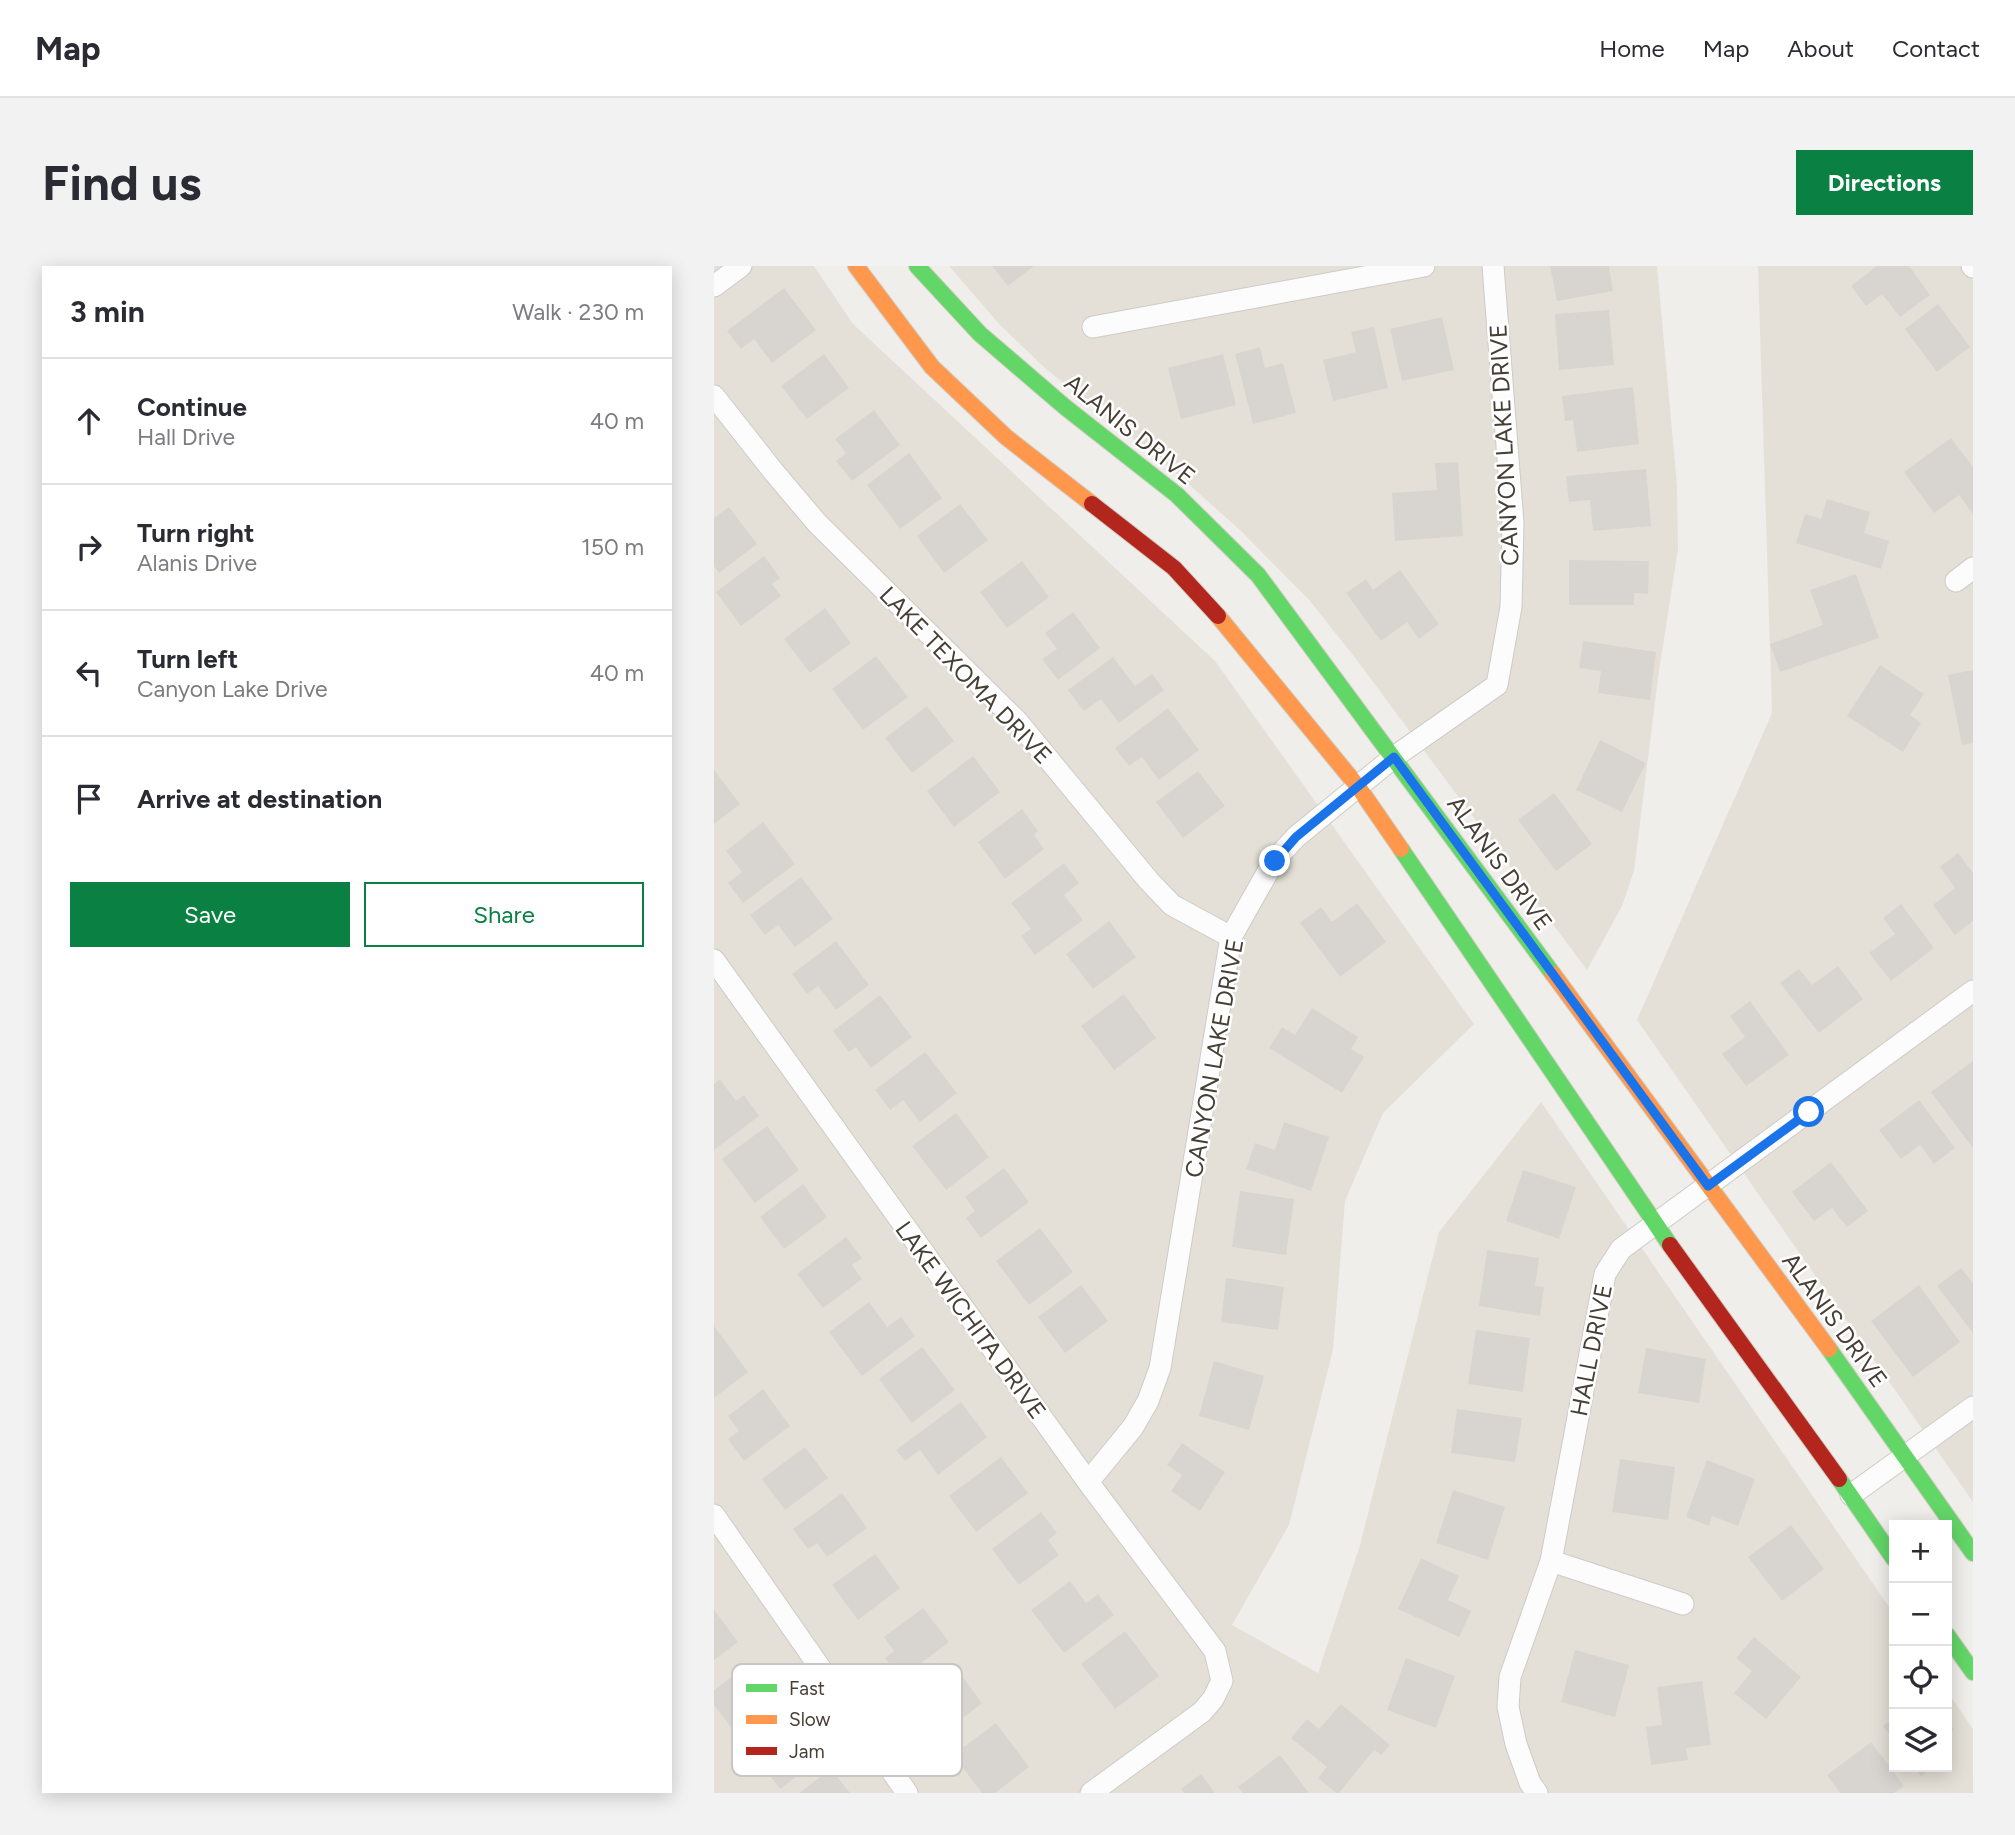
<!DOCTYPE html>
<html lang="en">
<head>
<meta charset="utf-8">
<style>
  body { margin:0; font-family:Figtree,sans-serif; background:#f2f2f3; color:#2b2b33 }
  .controls { position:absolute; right:21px; bottom:21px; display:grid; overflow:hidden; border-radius:0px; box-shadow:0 4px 18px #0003 }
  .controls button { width:63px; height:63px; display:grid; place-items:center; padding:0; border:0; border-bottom:2px solid #e1e1e2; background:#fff; color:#2b2b33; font:35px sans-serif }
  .stop { position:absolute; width:21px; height:21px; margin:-16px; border:5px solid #1a73e8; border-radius:50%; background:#fff }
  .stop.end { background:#1a73e8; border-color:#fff; box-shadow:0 2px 7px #0008 }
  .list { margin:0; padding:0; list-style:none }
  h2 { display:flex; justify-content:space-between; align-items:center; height:91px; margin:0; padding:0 28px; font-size:30px }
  h2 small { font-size:23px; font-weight:400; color:#7c7c81 }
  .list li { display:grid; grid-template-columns:46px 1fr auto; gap:21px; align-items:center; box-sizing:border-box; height:126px; padding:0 28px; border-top:2px solid #e1e1e2 }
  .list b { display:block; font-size:26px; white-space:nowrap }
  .list p { margin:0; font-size:23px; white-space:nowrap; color:#7c7c81 }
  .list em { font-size:23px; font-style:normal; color:#7c7c81 }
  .actions { display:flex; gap:14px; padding:21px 28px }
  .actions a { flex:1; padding:16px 0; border:2px solid #0b8043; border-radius:0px; text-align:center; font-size:24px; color:#0b8043 }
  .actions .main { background:#0b8043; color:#fff }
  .icon { flex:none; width:38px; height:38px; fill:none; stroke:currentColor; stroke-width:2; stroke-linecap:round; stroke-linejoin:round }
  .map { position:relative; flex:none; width:1259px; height:1527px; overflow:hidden; border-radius:0px }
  header { display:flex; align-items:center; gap:42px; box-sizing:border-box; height:98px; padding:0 35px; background:#fff; border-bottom:2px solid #e1e1e2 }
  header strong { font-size:33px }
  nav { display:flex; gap:38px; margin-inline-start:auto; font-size:24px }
  .intro { display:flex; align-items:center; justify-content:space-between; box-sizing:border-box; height:168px; padding:0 42px }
  h1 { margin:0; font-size:49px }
  .button { padding:18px 32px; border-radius:0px; background:#0b8043; color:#fff; font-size:24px; font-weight:700 }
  main { display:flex; gap:42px; padding:0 42px }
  aside { flex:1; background:#fff; border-radius:0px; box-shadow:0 4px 18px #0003 }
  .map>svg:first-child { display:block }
  .residential { fill:#e4e0d7 }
  .building { fill:#d8d5d1 }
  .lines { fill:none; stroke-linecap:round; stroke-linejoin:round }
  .street-casing { stroke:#cecbc7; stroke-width:23 }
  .fast-casing { stroke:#cfcbc1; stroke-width:18 }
  .slow-casing { stroke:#cfcbc1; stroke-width:18 }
  .jam-casing { stroke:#cfcbc1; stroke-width:18 }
  .street { stroke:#fdfcfc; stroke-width:21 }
  .fast { stroke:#63d668; stroke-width:16 }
  .slow { stroke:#ff974d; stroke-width:16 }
  .jam { stroke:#b3261e; stroke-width:16 }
  .route { stroke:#1a73e8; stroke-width:9 }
  .labels { text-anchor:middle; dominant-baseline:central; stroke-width:5; stroke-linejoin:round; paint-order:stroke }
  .street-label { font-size:24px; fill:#463f36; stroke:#fff }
  .key { fill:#fff; stroke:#c8c5c3; stroke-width:2 }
  .key-label { font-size:19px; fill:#463f36 }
</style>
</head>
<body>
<header>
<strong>Map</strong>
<nav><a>Home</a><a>Map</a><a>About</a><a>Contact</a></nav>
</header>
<div class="intro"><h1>Find us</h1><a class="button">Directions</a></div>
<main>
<aside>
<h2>3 min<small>Walk · 230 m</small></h2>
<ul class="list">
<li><svg class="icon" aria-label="ahead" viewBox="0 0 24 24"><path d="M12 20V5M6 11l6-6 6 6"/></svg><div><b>Continue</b><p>Hall Drive</p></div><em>40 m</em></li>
<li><svg class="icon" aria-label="right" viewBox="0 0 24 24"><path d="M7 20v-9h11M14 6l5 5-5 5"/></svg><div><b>Turn right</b><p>Alanis Drive</p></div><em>150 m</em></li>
<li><svg class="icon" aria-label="left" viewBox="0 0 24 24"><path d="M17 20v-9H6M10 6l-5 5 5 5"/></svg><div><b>Turn left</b><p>Canyon Lake Drive</p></div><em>40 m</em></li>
<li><svg class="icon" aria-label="arrive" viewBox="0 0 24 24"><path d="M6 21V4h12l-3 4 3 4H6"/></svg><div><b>Arrive at destination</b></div></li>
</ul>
<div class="actions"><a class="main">Save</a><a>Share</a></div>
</aside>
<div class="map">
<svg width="1259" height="1527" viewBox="0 0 1259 1527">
  <rect width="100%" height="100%" fill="#f0eeea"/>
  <path class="residential" d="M 0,0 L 100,0 L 139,58 L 501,395 L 760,758 L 669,847 L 631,935 L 619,1084 L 575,1259 L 518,1359 L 604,1407 L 646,1279 L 725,966 L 827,836 L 1180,1348 L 1180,1501 L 1233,1501 L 1233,1425 L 1259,1463 L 1259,1527 L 0,1527 Z
    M 235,0 L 943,0 L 963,219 L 964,283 L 944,412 L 920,605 L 908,640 L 873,704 L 642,393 L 596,335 L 526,264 L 462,207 L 331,102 L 286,59 Z
    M 1044,0 L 1259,0 L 1259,1236 L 923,754 L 1058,447 Z"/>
  <path class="building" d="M 278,0 L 320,0 L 294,20 Z
    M 836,0 L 895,0 L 899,25 L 843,35 Z
    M 1163,0 L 1195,0 L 1216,29 L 1186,51 L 1168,28 L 1152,40 L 1137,20 Z
    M 70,22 L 102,64 L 58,97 L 40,73 L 27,83 L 13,65 Z
    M 1224,38 L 1256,81 L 1223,106 L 1191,63 Z
    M 895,44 L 900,99 L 845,104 L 841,48 Z
    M 728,51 L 740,104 L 688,115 L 676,63 Z
    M 660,61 L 674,122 L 619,135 L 609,94 L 642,86 L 637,66 Z
    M 546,81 L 551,102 L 569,97 L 582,147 L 539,158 L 521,88 Z
    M 110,88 L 135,122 L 93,153 L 67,120 Z
    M 509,88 L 522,139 L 467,153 L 454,102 Z
    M 919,121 L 925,178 L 863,186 L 859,154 L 851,155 L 848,130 Z
    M 160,144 L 186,179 L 138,215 L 122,195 L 132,187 L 121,173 Z
    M 1237,172 L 1259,201 L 1259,248 L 1245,229 L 1220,247 L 1190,206 Z
    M 195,187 L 228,232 L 186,263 L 153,219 Z
    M 744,196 L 749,270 L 681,275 L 678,227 L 723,224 L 721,197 Z
    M 932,203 L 937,260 L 879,265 L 876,234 L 855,236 L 852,210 Z
    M 1113,233 L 1156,246 L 1150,267 L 1175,275 L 1167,303 L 1082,277 L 1091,248 L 1107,253 Z
    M 246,238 L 274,274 L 230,307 L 203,270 Z
    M 15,241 L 43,278 L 5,307 L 0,300 L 0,252 Z
    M 50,290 L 66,312 L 58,318 L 67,330 L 27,360 L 2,326 Z
    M 855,294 L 935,295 L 934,328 L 920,327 L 920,339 L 855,339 Z
    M 308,295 L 335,331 L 293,362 L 266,326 Z
    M 686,304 L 725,358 L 705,373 L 693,356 L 667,375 L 632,327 L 652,313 L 659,324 Z
    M 1142,308 L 1165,372 L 1066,406 L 1056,378 L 1109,359 L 1096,324 Z
    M 111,342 L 137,377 L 96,407 L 70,373 Z
    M 359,346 L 386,382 L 344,414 L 328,393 L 343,383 L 331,367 Z
    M 869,375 L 942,386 L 936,434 L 884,427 L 887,405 L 865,402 Z
    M 162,390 L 194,431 L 149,464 L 118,423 Z
    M 399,391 L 421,420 L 438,408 L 450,424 L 405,457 L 387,433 L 370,445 L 354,424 Z
    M 1166,399 L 1210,428 L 1196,449 L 1207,457 L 1189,486 L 1133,450 Z
    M 1259,404 L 1259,477 L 1248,479 L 1234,409 Z
    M 213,440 L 240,475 L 198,507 L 171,472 Z
    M 454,442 L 485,484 L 445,514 L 428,491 L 415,500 L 401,482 Z
    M 886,474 L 932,497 L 908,546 L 862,524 Z
    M 259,490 L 286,526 L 240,561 L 213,525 Z
    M 0,504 L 26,538 L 0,558 Z
    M 484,505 L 511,540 L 469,572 L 442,536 Z
    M 840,527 L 878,578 L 842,605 L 804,554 Z
    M 308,543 L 324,565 L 320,569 L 330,583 L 291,613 L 264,576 Z
    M 49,556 L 81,598 L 29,637 L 14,617 L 28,606 L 12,585 Z
    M 1244,587 L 1259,607 L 1259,655 L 1241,669 L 1219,639 L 1241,622 L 1226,601 Z
    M 350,597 L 365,617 L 350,629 L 369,654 L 321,689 L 307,670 L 317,663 L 297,637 Z
    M 87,611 L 119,653 L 81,681 L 64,659 L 51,669 L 36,649 Z
    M 643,637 L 672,676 L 626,711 L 586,657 L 607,641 L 618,656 Z
    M 1187,638 L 1220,682 L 1177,715 L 1155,687 L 1181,668 L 1169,652 Z
    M 395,655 L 422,691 L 379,723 L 352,688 Z
    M 122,675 L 155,719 L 122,744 L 104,720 L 93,728 L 78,708 Z
    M 1124,700 L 1149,733 L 1105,767 L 1066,717 L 1085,703 L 1098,719 Z
    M 410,728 L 442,772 L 400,804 L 367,760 Z
    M 166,729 L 198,771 L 157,802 L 142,781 L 135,786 L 119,765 Z
    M 1036,735 L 1075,789 L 1032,820 L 1008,788 L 1031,771 L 1016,750 Z
    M 598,742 L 644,771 L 637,783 L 650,791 L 628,827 L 555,782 L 568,761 L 581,769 Z
    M 211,786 L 243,827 L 206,856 L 189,834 L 176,844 L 161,824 Z
    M 1259,795 L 1259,880 L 1258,881 L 1217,826 Z
    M 6,813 L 22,835 L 30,829 L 45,850 L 0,884 L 0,818 Z
    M 1205,834 L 1241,882 L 1220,898 L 1206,879 L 1187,893 L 1165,864 Z
    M 242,847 L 275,891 L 232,924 L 198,880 Z
    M 570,856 L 615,871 L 597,925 L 532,903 L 541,877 L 561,884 Z
    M 53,860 L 85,904 L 41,937 L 8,893 Z
    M 1117,896 L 1154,945 L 1133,961 L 1118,942 L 1100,955 L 1078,926 Z
    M 290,902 L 315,936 L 267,972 L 252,952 L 261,945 L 251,931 Z
    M 809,904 L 862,921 L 845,973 L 792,955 Z
    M 89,918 L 113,951 L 70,983 L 46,951 Z
    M 526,925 L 580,933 L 572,989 L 518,981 Z
    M 326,962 L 359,1006 L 315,1039 L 282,995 Z
    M 132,971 L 148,992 L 138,999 L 148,1013 L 109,1042 L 83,1008 Z
    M 773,984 L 825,992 L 821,1020 L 830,1021 L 826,1050 L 765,1040 Z
    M 1247,1002 L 1259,1017 L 1259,1067 L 1223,1020 Z
    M 512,1012 L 570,1021 L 564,1064 L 507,1056 Z
    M 367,1019 L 394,1055 L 351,1087 L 324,1051 Z
    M 1205,1019 L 1246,1076 L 1199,1111 L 1157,1055 Z
    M 155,1036 L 173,1061 L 187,1051 L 201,1070 L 148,1110 L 115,1066 Z
    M 0,1060 L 34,1106 L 0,1132 Z
    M 762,1064 L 816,1072 L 809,1126 L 754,1118 Z
    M 208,1081 L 241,1124 L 198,1157 L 165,1113 Z
    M 932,1082 L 992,1093 L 985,1137 L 924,1127 Z
    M 500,1095 L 550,1110 L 535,1164 L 485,1150 Z
    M 49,1123 L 76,1160 L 30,1195 L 14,1173 L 25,1165 L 14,1150 Z
    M 247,1136 L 273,1171 L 224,1209 L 206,1184 L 191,1195 L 182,1184 Z
    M 743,1143 L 808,1152 L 801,1196 L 737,1187 Z
    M 468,1177 L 511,1206 L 486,1245 L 457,1225 L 468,1209 L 453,1199 Z
    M 91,1181 L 114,1212 L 71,1244 L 48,1213 Z
    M 287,1191 L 314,1227 L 262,1266 L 235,1230 Z
    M 906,1193 L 961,1201 L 954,1254 L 898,1246 Z
    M 993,1194 L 1041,1213 L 1024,1260 L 998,1250 L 995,1260 L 972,1251 Z
    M 739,1224 L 791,1241 L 774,1294 L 722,1277 Z
    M 128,1227 L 153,1262 L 113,1291 L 103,1277 L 94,1283 L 79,1263 Z
    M 327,1246 L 343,1267 L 334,1274 L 345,1289 L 305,1319 L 278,1283 Z
    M 1077,1259 L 1110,1303 L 1068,1335 L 1034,1291 Z
    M 161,1288 L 186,1322 L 144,1354 L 118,1319 Z
    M 707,1292 L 745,1310 L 734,1334 L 757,1345 L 745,1371 L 684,1343 Z
    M 356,1315 L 372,1337 L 384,1328 L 400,1349 L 350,1387 L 317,1344 Z
    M 209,1342 L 235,1376 L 186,1413 L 171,1392 L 180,1385 L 170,1371 Z
    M 0,1344 L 24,1376 L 0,1394 Z
    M 411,1365 L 445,1410 L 401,1443 L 367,1398 Z
    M 1040,1371 L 1087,1411 L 1052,1453 L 1020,1427 L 1038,1405 L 1022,1392 Z
    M 861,1384 L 915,1399 L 901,1451 L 847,1436 Z
    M 692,1392 L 741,1410 L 722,1462 L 673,1444 Z
    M 35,1398 L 61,1432 L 19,1464 L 0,1439 L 0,1424 Z
    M 243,1403 L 268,1437 L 227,1469 L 201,1435 Z
    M 988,1415 L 997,1479 L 972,1482 L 974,1494 L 937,1499 L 932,1461 L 948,1459 L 943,1421 Z
    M 627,1438 L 676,1479 L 667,1489 L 660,1484 L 625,1527 L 622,1527 L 604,1512 L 613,1501 L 577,1472 L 593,1453 L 605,1463 Z
    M 1180,1452 L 1180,1475 L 1169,1460 Z
    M 1233,1454 L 1240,1464 L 1233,1470 Z
    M 79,1455 L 107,1492 L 66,1523 L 38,1486 Z
    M 282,1457 L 315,1501 L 281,1527 L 268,1527 L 239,1489 Z
    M 1157,1476 L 1190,1520 L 1180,1527 L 1126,1527 L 1113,1509 Z
    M 566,1489 L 595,1527 L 529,1527 L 524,1521 Z
    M 1200,1501 L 1219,1501 L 1207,1510 Z
    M 117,1503 L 136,1527 L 85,1527 Z
    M 487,1508 L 501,1527 L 470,1527 L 467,1523 Z"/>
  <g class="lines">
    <g class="street-casing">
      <path id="street" d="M 1258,0 L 1259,1
        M 0,20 L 27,0
        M 379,61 L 710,0
        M 0,130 L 59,205 L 103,257 L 303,455 L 435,615 L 458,639 L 517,671
        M 1242,315 L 1259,302
        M 0,694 L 374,1216 L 501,1385 L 508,1415 L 499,1433 L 488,1446 L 377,1527
        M 374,1216 L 419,1161 L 434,1135 L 446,1102 L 517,671 L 560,595 L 582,571 L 680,491 L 783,419 L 797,341 L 799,257 L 779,0
        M 1137,1229 L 1259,1141
        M 0,1249 L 193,1527
        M 837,1295 L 969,1338
        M 823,1527 L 816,1517 L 802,1478 L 794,1441 L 796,1411 L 837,1295 L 891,1008 L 907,983 L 1259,725"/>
    </g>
    <g class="fast-casing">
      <path id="fast" d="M 203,0 L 266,68 L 351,141 L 463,229 L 544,309 L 839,708
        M 687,583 L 956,979
        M 1115,1083 L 1259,1287
        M 1125,1213 L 1180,1293
        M 1233,1369 L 1259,1406"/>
    </g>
    <g class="slow-casing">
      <path id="slow" d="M 142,0 L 218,101 L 292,171 L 378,238
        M 504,350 L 645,522 L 687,583
        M 839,708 L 1115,1083"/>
    </g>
    <g class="jam-casing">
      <path id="jam" d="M 378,238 L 460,302 L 504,350
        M 956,979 L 1125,1213"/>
    </g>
    <use href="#street" class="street"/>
    <use href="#fast" class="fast"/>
    <use href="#slow" class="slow"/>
    <use href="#jam" class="jam"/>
  </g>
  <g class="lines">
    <path class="route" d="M 561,595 L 582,571 L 680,491 L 994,920 L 1095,846"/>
  </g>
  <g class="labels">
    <g class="street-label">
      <text transform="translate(416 163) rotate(39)">ALANIS DRIVE</text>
      <text transform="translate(790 179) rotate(-93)">CANYON LAKE DRIVE</text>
      <text transform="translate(252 409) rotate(46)">LAKE TEXOMA DRIVE</text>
      <text transform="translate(786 597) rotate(54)">ALANIS DRIVE</text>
      <text transform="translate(500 792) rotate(-80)">CANYON LAKE DRIVE</text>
      <text transform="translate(257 1054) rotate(54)">LAKE WICHITA DRIVE</text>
      <text transform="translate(1121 1054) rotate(54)">ALANIS DRIVE</text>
      <text transform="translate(877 1084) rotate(-79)">HALL DRIVE</text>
    </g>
  </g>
  <rect x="18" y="1398" width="230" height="112" rx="10" class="key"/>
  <rect x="32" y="1418" width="31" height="8" fill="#63d668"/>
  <rect x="32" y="1449" width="31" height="9" fill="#ff974d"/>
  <rect x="32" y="1481" width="31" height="8" fill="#b3261e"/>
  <g class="key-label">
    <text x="75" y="1429">Fast</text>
    <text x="75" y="1460">Slow</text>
    <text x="75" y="1492">Jam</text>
  </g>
</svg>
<div class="controls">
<button>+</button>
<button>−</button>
<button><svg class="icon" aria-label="locate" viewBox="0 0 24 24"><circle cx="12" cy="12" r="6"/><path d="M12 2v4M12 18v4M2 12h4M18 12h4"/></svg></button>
<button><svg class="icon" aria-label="layers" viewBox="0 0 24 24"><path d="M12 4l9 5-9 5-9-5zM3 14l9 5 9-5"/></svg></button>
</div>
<div class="stop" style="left:1095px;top:846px"></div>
<div class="stop end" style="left:561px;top:595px"></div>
</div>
</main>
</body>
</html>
